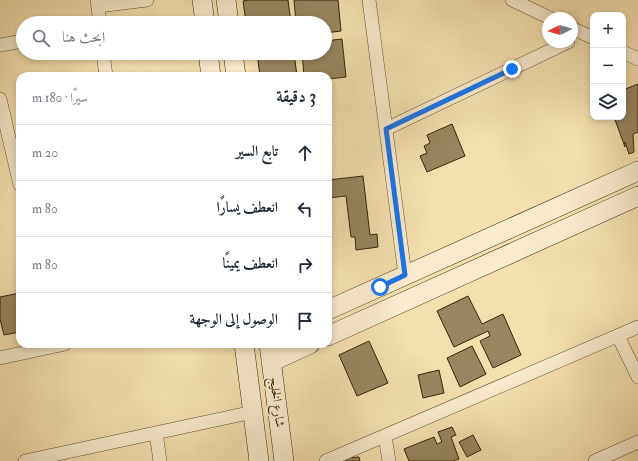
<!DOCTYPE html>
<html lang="ar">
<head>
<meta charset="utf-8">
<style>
  body { margin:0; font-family:"IM FELL Double Pica",Amiri,serif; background:#f6f6f7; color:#1f2937; direction:rtl }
  .controls { position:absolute; right:12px; top:12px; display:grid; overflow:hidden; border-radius:8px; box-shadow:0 2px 6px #0003 }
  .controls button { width:36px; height:36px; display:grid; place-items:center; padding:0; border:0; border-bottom:1px solid #e0e1e3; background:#fff; color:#1f2937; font:20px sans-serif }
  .compass { position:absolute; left:542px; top:12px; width:36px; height:36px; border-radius:50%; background:#fff; box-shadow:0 2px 6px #0003; rotate:265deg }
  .stop { position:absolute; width:12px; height:12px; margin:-9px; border:3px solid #1a73e8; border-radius:50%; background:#fff }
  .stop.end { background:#1a73e8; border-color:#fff; box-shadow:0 1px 4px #0008 }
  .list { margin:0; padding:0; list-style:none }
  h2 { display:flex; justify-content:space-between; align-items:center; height:52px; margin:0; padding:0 16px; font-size:17px }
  h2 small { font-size:13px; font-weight:400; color:#747a83 }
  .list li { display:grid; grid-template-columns:26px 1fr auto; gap:12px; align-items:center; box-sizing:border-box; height:56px; padding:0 16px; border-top:1px solid #e0e1e3 }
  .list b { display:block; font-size:15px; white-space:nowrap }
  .list em { font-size:13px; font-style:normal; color:#747a83 }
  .icon { flex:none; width:22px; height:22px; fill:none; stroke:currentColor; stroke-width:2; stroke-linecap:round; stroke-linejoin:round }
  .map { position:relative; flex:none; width:638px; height:461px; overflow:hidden; direction:ltr }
  .search { position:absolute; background:#fff; box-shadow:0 2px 6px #0003; left:16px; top:16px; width:316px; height:44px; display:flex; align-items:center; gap:10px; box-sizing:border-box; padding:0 14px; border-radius:22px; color:#747a83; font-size:15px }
  .panel { position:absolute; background:#fff; box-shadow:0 2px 6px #0003; left:16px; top:72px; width:316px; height:276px; border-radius:12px; direction:rtl }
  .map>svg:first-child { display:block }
  .building { fill:#998560; stroke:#36240a }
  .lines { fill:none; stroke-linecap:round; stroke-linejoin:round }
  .street-casing { stroke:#665333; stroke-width:14 }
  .secondary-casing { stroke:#36240a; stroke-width:20 }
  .street { stroke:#f8eacb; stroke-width:13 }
  .secondary { stroke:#f8eacb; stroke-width:19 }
  .route { stroke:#1a73e8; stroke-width:5 }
  .labels { text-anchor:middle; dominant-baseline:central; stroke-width:3; stroke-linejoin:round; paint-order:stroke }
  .street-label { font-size:13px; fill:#36240a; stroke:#f8eacb }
</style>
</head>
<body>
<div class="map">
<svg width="638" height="461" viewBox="0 0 638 461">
  <rect width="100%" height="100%" fill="#f5dfaf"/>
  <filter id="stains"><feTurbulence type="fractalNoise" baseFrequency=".005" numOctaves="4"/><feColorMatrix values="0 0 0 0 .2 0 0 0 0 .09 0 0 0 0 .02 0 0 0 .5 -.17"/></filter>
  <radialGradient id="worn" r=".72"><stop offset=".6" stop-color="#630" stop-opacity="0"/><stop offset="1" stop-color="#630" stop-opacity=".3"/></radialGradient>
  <path class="building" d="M 249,0 L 288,0 L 291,23 L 246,23 L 243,1 Z
    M 294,0 L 338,0 L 341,31 L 325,33 L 325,23 L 296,23 Z
    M 342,39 L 346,77 L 328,79 L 328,76 L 304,76 L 302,53 L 325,53 L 325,41 Z
    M 257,53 L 294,53 L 297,76 L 260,76 Z
    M 638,84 L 638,132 L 633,134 L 634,152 L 629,154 L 625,142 L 625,147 L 614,117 L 623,117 L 623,90 Z
    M 452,124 L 465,156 L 427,172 L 420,156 L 427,153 L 424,146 L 430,143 L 427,135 Z
    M 363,176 L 370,235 L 377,234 L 378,247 L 356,250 L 355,237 L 351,237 L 346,196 L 328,198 L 328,180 Z
    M 20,293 L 20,332 L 4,335 L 0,319 L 0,297 Z
    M 468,296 L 482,324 L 503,314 L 521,355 L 493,368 L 480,341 L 490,336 L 488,331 L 454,347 L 437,311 Z
    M 369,341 L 388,383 L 357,396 L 339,355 Z
    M 472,346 L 486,374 L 460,387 L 447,358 Z
    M 439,370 L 444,393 L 423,398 L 418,375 Z
    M 452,427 L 456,435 L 451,437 L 459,459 L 453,461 L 409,461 L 404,449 L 434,437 L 437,444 L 442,442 L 438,432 Z
    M 473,435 L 481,450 L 467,457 L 459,442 Z
    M 359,457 L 360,461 L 346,461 L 345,458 Z"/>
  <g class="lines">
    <g class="street-casing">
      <path id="street" d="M 97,0 L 100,23
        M 369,0 L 405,275
        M 512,0 L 550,18
        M 98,6 L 147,0
        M 572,28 L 593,38
        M 0,45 L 23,41
        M 623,52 L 638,59
        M 103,53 L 106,76
        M 0,99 L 20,185
        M 386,129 L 568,42
        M 618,336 L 638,377
        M 0,358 L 65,344
        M 156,433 L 160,461
        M 385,436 L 389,461
        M 25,461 L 253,412
        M 326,461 L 638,327
        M 595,461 L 638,442"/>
    </g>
    <g class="secondary-casing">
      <path id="secondary" d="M 202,0 L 205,23
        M 226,0 L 229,23
        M 208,53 L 211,76
        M 233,53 L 236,76
        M 328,310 L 638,171
        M 328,336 L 638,196
        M 244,344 L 259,461
        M 269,344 L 284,461
        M 271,362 L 310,344"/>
    </g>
    <use href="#street" class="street"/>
    <use href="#secondary" class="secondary"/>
  </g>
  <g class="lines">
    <path class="route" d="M 380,287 L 405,275 L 386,129 L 512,69"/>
  </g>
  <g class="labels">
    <g class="street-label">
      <text transform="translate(277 402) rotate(83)">شارع الخليج</text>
    </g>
  </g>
  <rect width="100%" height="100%" filter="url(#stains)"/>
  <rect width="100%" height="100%" fill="url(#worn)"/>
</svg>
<div class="controls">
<button>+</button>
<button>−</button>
<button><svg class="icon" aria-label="layers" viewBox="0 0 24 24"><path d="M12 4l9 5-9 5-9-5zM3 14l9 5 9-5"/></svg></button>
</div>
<svg class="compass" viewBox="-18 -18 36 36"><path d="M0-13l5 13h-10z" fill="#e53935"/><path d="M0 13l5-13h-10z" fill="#747a83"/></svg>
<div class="stop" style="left:380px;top:287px"></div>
<div class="stop end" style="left:512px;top:69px"></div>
<div class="search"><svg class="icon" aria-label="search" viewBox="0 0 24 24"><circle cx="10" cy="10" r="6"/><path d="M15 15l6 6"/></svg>ابحث هنا</div>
<section class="panel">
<h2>3 دقيقة<small>سيرًا · 180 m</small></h2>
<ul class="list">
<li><svg class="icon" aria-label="ahead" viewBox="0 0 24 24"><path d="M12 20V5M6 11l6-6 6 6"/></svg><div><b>تابع السير</b></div><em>20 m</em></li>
<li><svg class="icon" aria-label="left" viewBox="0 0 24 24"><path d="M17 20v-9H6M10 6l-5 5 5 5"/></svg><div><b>انعطف يسارًا</b></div><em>80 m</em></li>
<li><svg class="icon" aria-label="right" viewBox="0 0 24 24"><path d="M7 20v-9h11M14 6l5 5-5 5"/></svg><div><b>انعطف يمينًا</b></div><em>80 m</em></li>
<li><svg class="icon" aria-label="arrive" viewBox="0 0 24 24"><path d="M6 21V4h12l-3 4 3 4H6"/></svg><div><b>الوصول إلى الوجهة</b></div></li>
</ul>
</section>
</div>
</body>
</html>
